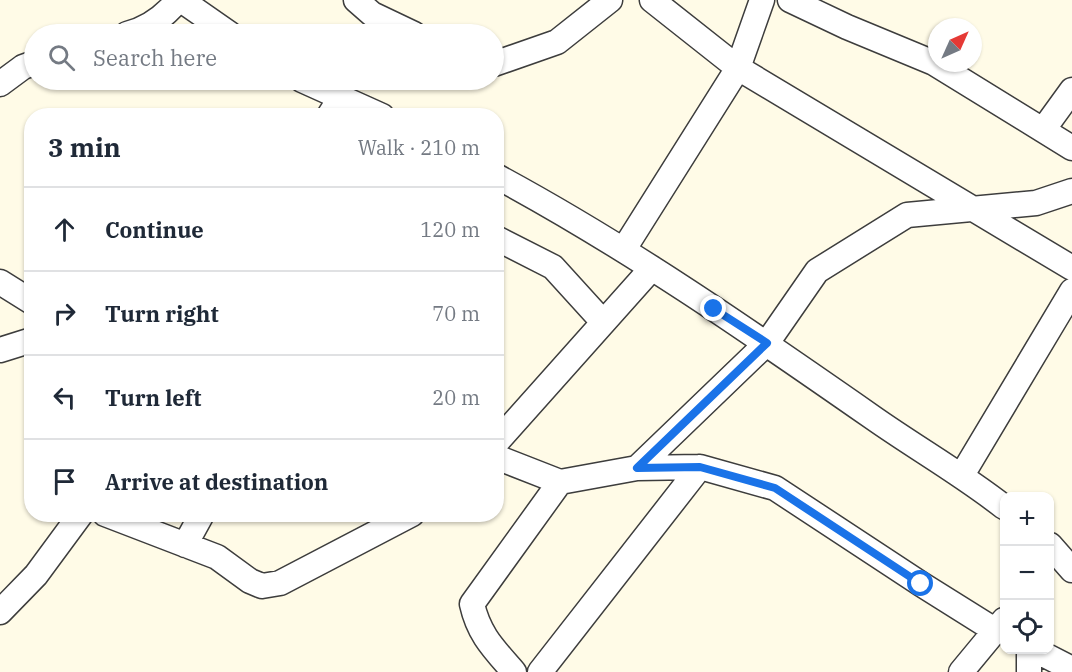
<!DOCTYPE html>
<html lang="en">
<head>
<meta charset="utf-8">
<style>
  body { margin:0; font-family:"IBM Plex Serif",serif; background:#f2f2f3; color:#1f2937 }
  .controls { position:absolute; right:18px; bottom:18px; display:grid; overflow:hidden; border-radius:12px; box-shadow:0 2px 4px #0004 }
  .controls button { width:54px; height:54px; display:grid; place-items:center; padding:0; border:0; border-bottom:2px solid #e0e1e3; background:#fff; color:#1f2937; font:30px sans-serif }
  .compass { position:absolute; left:928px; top:18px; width:54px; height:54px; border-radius:50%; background:#fff; box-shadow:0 2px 4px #0004; rotate:45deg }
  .stop { position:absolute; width:18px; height:18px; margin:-14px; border:4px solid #1a73e8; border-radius:50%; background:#fff }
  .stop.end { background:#1a73e8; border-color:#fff; box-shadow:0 2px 6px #0008 }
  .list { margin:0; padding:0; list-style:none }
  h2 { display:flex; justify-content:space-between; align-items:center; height:78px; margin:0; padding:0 24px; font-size:26px }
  h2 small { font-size:20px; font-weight:400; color:#747a83 }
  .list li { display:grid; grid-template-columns:39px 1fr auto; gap:18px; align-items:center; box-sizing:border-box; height:84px; padding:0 24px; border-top:2px solid #e0e1e3 }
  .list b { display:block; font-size:22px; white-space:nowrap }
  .list em { font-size:20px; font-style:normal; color:#747a83 }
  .icon { flex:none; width:33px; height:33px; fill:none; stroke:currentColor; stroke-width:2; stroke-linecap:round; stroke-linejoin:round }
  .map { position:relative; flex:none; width:1072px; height:672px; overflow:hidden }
  .search { position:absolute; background:#fff; box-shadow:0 2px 4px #0004; left:24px; top:24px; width:480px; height:66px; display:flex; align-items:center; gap:15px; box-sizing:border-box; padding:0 21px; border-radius:33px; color:#747a83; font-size:22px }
  .panel { position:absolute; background:#fff; box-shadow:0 2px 4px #0004; left:24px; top:108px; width:480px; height:414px; border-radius:24px }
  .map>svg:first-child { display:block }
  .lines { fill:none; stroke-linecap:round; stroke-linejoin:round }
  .minor-casing { stroke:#3d3d3d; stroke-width:27 }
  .minor { stroke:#fff; stroke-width:24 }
  .route { stroke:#1a73e8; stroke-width:8 }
</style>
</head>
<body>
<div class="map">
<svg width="1072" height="672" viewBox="0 0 1072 672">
  <rect width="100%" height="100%" fill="#fffbe7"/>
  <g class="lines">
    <g class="minor-casing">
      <path id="minor" d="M 181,0 L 230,34
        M 356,0 L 372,14 L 414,34
        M 652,0 L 738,68 L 1072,268
        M 790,0 L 847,27 L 934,63 L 1072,148
        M 127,34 C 147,29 165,16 178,0
        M 494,64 L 557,42 L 610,0
        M 302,80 L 382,116
        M 0,84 L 23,67 L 34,63
        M 329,116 L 341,97
        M 1043,130 L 1072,90
        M 496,176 C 628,247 750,332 872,417 C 916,448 962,474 1004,507
        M 496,238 L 553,267 L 603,322
        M 624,249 L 738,68 L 762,0
        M 0,282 L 32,302
        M 0,350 L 32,340
        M 496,443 L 652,268
        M 496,457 L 560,482 L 637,468 L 700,467 L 775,488 L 921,584 L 996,631
        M 637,468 L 767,343 L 817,271 L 907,215 L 1036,203 L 1072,191
        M 962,475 L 1072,291
        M 105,514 L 217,557 L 250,581 L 262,586 L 280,583 L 412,514
        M 185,545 L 202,514
        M 1050,545 L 1072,570
        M 0,612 L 36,575 L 81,514
        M 1029,650 L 1029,672
        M 1035,650 L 1072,669
        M 514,672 C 494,649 479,635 472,604 L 560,482
        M 540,672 L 700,467
        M 961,672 L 1004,620"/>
    </g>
    <use href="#minor" class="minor"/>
  </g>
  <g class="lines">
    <path class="route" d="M 714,309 L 767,343 L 637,468 L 700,467 L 775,488 L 921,584"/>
  </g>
</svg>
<div class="controls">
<button>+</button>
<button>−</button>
<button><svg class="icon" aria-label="locate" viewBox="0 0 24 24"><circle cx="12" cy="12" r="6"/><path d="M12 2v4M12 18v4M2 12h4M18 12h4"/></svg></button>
</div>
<svg class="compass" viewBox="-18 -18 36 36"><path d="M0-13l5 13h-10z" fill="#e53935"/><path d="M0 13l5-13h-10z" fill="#747a83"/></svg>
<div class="stop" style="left:921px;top:584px"></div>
<div class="stop end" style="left:714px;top:309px"></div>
<div class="search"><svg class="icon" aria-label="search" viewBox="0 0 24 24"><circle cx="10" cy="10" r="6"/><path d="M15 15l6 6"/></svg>Search here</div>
<section class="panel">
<h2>3 min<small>Walk · 210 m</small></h2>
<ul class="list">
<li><svg class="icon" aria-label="ahead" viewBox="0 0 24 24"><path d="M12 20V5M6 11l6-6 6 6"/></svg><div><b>Continue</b></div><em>120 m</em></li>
<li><svg class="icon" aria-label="right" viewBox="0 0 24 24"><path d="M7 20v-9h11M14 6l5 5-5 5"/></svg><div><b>Turn right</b></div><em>70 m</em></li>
<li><svg class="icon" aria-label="left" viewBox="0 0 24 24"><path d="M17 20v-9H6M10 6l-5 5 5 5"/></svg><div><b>Turn left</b></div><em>20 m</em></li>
<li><svg class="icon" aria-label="arrive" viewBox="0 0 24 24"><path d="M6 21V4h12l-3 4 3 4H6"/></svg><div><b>Arrive at destination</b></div></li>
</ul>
</section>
</div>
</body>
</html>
